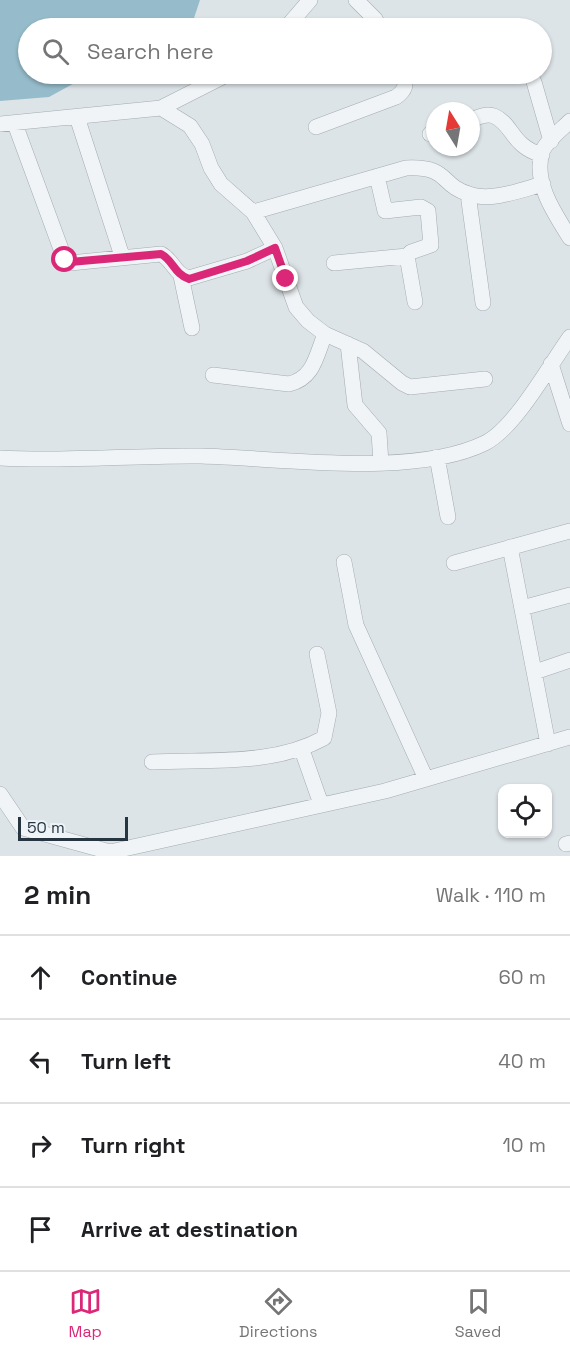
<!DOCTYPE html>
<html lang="en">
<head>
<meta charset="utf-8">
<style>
  body { margin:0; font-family:"Space Grotesk",sans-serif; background:#f2f2f2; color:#202124 }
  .controls { position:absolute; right:18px; bottom:18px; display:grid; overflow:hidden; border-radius:12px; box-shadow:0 2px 4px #0004 }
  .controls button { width:54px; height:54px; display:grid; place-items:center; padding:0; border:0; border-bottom:2px solid #e0e0e0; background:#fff; color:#202124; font:30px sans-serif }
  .compass { position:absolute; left:426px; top:102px; width:54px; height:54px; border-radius:50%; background:#fff; box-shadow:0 2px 4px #0004; rotate:349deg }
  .scale { position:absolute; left:18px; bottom:15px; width:110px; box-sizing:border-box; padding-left:6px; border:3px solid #263540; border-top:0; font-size:16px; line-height:21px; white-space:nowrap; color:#263540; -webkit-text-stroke:4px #edf3f6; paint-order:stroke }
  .stop { position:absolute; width:18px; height:18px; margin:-14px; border:4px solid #db2777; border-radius:50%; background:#fff }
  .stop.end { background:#db2777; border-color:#fff; box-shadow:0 2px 6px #0008 }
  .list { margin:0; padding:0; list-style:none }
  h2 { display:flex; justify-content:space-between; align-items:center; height:78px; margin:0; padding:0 24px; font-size:26px }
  h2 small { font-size:20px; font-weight:400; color:#757577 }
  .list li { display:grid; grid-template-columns:39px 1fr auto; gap:18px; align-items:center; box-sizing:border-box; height:84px; padding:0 24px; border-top:2px solid #e0e0e0 }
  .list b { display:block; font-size:22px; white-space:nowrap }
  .list em { font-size:20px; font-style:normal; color:#757577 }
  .icon { flex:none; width:33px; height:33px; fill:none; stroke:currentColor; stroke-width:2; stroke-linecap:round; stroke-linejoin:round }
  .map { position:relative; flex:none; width:570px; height:856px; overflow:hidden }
  .search { position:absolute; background:#fff; box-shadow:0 2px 4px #0004; left:18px; right:18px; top:18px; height:66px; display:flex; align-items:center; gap:15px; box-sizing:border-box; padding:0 21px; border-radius:33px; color:#757577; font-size:22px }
  .sheet { height:414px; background:#fff }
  nav { display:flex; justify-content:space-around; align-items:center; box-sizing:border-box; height:84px; border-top:2px solid #e0e0e0; background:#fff; font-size:16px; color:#757577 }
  nav a { display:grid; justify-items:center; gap:3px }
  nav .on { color:#db2777 }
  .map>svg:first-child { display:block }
  .water { fill:#96bccb }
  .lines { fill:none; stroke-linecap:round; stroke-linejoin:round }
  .minor-casing { stroke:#a2acb2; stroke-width:16 }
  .minor { stroke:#f0f4f6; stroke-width:15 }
  .route { stroke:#db2777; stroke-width:8 }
</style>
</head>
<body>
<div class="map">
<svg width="570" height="856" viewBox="0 0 570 856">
  <rect width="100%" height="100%" fill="#dde4e8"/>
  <path class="water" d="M 0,0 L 200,0 L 192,24 L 183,28 L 28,28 L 28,74 L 91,74 L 49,97 L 0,101 Z"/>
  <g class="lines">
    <g class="minor-casing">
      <path id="minor" d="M 356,0 L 375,19 L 380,28
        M 286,28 L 310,0
        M 534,82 L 551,141
        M 161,108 L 190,126 L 202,144 L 211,168 L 221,184 L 253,212 L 275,248 L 296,307 L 308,321 L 325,334 L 363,351 L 402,383 L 410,387 L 485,379
        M 77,117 L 122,256
        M 471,120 C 478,117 487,113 494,116 C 513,124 511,146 542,155
        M 570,121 C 562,129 546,141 542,152 C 533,183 555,214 570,238
        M 0,124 L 161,108 L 228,74
        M 15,124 L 65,260 L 70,263 L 161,254 C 173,260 174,274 189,278 L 247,261 L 275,248
        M 316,127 L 396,97 C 406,90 407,84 402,74
        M 430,134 L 435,132
        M 377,176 L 385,211 L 421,207 L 428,211 L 431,245 L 411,252 L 407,256 L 415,302
        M 468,194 L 483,303
        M 253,212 L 406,168 C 450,166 439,185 469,194 C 491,202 521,190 543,184
        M 334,263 L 407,256
        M 181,276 L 192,328
        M 348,344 L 355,405 L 379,433 L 381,463
        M 551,364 L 570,424
        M 213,375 L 289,384 C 314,378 316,356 325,334
        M 437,457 L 448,517
        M 0,458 C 67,462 134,455 201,456 C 281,458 414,478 485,443 C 515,428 549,366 570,337
        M 510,547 L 548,744
        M 344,562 L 356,625 L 426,779
        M 454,563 L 570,531
        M 522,608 L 570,595
        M 535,672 L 570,660
        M 302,750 L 321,804
        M 152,762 C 210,759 273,766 324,738 L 329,713 L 317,654
        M 0,794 L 23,828 L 110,852 L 385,791 L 570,737
        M 566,844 L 570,843"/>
    </g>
    <use href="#minor" class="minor"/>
  </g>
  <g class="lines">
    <path class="route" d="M 65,260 L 70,262 L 161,254 C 173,260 174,274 189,279 L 247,261 L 275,248 L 286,279"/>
  </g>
</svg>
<div class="controls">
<button><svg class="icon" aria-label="locate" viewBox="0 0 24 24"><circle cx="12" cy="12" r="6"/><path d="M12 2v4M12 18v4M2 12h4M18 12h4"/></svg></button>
</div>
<svg class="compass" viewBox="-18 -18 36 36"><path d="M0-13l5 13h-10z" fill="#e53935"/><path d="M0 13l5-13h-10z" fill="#757577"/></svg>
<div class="scale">50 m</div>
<div class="stop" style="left:65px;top:260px"></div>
<div class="stop end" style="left:286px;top:279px"></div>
<div class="search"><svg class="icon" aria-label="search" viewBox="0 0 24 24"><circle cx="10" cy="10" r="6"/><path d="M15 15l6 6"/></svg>Search here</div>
</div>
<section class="sheet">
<h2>2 min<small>Walk · 110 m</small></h2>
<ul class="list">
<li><svg class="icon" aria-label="ahead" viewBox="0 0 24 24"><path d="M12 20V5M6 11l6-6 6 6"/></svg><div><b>Continue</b></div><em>60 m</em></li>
<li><svg class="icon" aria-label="left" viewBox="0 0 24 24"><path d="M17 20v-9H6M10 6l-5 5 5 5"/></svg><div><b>Turn left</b></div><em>40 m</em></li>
<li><svg class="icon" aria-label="right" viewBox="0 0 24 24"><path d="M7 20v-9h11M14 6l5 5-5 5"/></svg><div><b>Turn right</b></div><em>10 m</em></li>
<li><svg class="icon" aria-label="arrive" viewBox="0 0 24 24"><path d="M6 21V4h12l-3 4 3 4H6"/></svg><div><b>Arrive at destination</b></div></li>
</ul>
</section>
<nav>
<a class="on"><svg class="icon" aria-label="map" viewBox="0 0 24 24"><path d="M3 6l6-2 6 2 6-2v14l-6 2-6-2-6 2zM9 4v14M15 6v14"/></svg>Map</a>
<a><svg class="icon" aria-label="directions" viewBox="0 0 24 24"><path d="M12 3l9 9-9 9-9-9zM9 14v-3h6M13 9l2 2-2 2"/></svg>Directions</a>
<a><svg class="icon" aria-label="saved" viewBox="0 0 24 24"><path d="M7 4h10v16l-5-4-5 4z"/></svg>Saved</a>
</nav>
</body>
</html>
